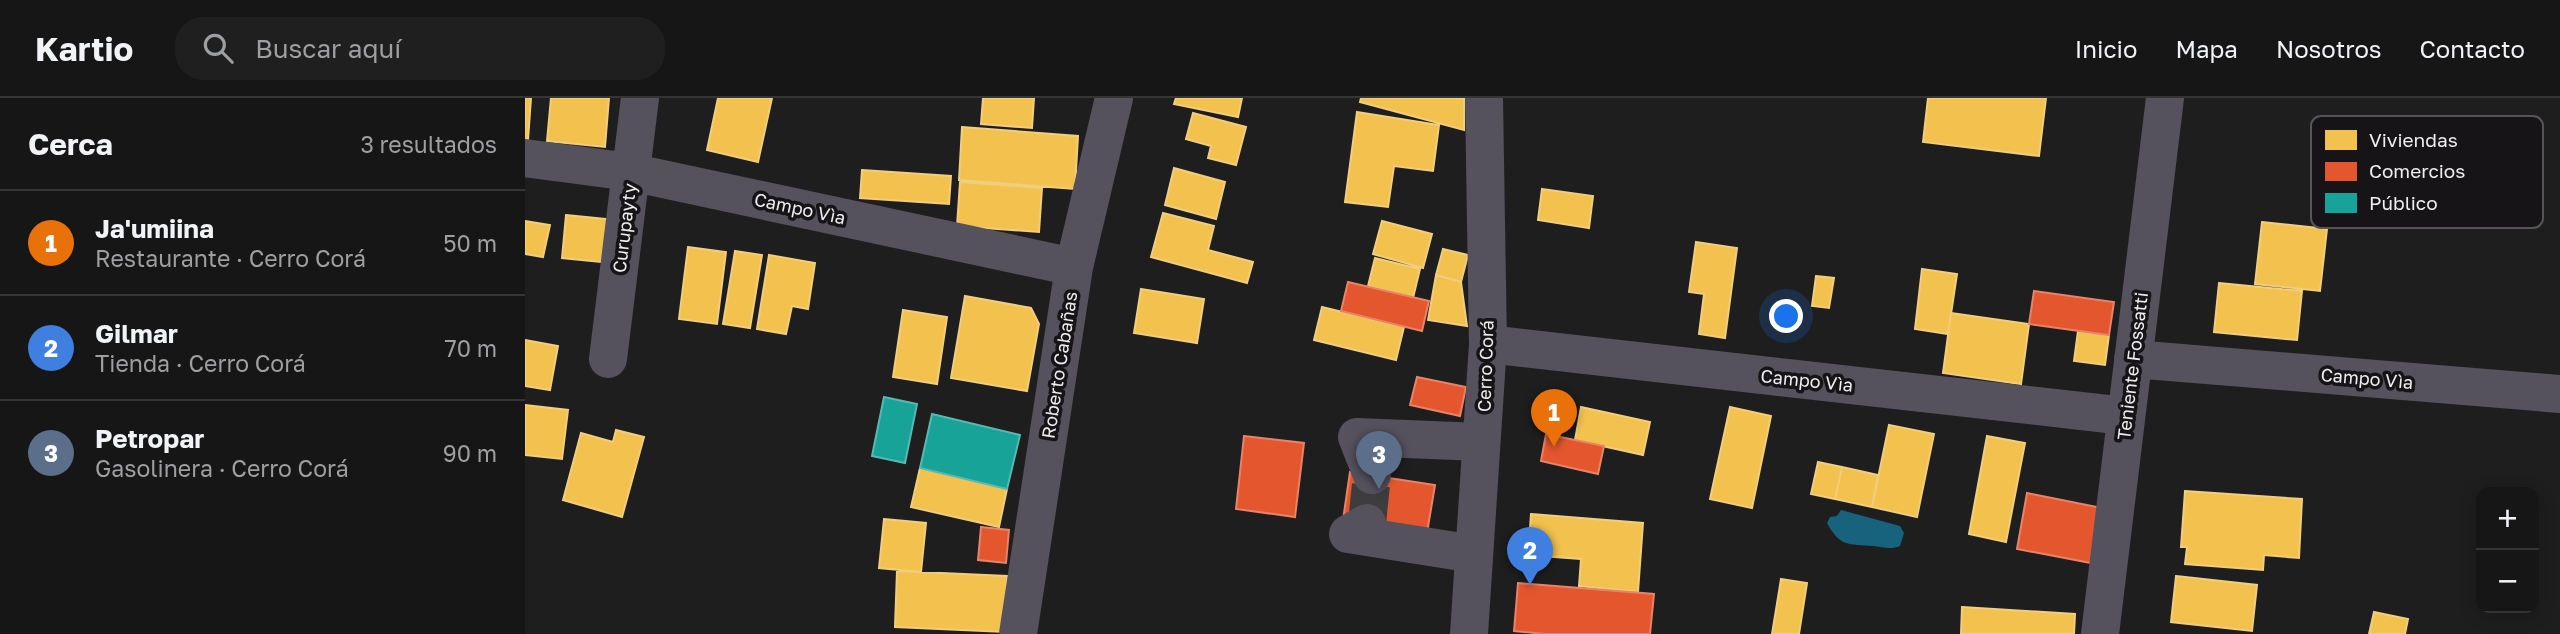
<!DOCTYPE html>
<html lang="es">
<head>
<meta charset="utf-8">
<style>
  body { margin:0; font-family:"Golos Text",sans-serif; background:#201f20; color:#f1f3f6 }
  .controls { position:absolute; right:21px; bottom:21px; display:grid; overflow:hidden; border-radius:14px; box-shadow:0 4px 18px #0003 }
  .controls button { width:63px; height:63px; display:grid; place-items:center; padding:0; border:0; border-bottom:2px solid #363536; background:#171617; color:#f1f3f6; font:35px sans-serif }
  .you { position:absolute; left:1262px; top:219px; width:24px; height:24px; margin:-18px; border:5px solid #fff; border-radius:50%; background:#1a73e8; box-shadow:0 0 0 10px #1a73e833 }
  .badge { display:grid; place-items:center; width:46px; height:46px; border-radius:50%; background:#a6a5a6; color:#fff; font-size:23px; font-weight:700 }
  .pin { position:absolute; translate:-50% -58px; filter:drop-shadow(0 2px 4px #0008) }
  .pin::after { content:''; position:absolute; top:37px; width:24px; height:21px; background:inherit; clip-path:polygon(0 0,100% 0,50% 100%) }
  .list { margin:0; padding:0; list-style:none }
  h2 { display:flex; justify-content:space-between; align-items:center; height:91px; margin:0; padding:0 28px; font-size:30px }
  h2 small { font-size:23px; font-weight:400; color:#9e9fa1 }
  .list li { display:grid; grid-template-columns:46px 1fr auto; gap:21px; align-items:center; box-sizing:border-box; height:105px; padding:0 28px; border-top:2px solid #363536 }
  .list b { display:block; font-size:26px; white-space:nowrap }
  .list p { margin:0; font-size:23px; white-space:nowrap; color:#9e9fa1 }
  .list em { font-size:23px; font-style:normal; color:#9e9fa1 }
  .icon { flex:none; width:38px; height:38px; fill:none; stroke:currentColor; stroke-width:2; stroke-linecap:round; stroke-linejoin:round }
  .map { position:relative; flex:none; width:2035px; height:536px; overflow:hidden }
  header { display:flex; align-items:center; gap:42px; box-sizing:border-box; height:98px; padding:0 35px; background:#171617; border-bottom:2px solid #363536 }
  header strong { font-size:33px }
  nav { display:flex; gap:38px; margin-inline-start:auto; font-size:24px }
  .search { width:490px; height:63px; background:#201f20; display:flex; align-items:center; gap:18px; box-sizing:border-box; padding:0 24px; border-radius:28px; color:#9e9fa1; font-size:26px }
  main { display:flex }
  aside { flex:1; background:#171617 }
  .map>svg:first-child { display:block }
  .water { fill:#17637d }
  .homes { fill:#f2c14e; stroke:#f1ce7e; stroke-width:2 }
  .shops { fill:#e4572e; stroke:#e78468; stroke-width:2 }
  .public { fill:#17a398; stroke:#58b9b2; stroke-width:2 }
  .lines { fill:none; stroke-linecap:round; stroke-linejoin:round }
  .minor-tunnel { stroke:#3e3d3e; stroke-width:38; stroke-dasharray:38 19; stroke-linecap:butt }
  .minor { stroke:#55515d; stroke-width:38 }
  .labels { text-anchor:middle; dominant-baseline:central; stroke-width:7; stroke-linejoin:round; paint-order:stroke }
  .street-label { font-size:18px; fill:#efedef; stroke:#161417 }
  .key { fill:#161417; stroke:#575558; stroke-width:2 }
  .key-label { font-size:19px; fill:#efedef }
</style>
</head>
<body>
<header>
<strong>Kartio</strong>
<div class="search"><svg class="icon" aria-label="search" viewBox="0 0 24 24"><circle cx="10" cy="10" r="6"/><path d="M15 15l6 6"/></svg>Buscar aquí</div>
<nav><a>Inicio</a><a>Mapa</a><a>Nosotros</a><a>Contacto</a></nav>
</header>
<main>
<aside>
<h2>Cerca<small>3 resultados</small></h2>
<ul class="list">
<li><span class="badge" style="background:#e8710a">1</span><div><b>Ja'umiina</b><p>Restaurante · Cerro Corá</p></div><em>50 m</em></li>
<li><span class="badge" style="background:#3f7fe0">2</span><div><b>Gilmar</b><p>Tienda · Cerro Corá</p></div><em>70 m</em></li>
<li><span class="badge" style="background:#5c6f8a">3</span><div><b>Petropar</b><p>Gasolinera · Cerro Corá</p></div><em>90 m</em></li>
</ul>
</aside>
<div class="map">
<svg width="2035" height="536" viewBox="0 0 2035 536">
  <rect width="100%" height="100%" fill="#1f1e1f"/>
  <path class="water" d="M 1316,412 L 1375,428 L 1379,435 L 1375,448 C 1365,452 1358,449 1348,448 C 1323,446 1315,449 1302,425 L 1305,419 L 1312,418 Z"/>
  <path class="homes" d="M 0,0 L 6,0 L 3,42 L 0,42 Z
    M 26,0 L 84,0 L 80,49 L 22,43 Z
    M 193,0 L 247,0 L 233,64 L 182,52 Z
    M 458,0 L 509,0 L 507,30 L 456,26 Z
    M 651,0 L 717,0 L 713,19 L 649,6 Z
    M 836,0 L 939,0 L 939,32 L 835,4 Z
    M 1403,0 L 1521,0 L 1514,58 L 1398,44 Z
    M 832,14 L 914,27 L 908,73 L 869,68 L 863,109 L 820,104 Z
    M 668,15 L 721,29 L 711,67 L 683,60 L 686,48 L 661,41 Z
    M 437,29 L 553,38 L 550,91 L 434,82 Z
    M 649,70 L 700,84 L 691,121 L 640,107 Z
    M 337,72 L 426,78 L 424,106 L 335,100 Z
    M 435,84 L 517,90 L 514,134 L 432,128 Z
    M 1017,91 L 1068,98 L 1064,130 L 1013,122 Z
    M 638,115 L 689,128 L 683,152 L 728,164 L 722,185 L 626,159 Z
    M 41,117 L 90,122 L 86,165 L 37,160 Z
    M 0,123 L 25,127 L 18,159 L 0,156 Z
    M 857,123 L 907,136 L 898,170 L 848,156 Z
    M 1737,124 L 1802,131 L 1795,193 L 1730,186 Z
    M 1171,144 L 1212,150 L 1200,240 L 1174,236 L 1179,196 L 1164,194 Z
    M 163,149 L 201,154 L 192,226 L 154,221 Z
    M 918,151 L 943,157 L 936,184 L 911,177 Z
    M 210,153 L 237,157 L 225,230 L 198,226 Z
    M 244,157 L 290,165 L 283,211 L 267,208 L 261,236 L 232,231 Z
    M 850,160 L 895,171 L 888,200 L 843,188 Z
    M 1397,171 L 1432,176 L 1423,236 L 1390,231 Z
    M 911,177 L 936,184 L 942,228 L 903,222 Z
    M 1291,178 L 1309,180 L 1304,210 L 1287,208 Z
    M 1694,185 L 1777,193 L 1772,242 L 1689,234 Z
    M 616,191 L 679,201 L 672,245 L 609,235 Z
    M 440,198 L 506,210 L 514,226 L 502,293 L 426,280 Z
    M 797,209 L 879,229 L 871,262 L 789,242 Z
    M 378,212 L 422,219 L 412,286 L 368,279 Z
    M 1426,215 L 1504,226 L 1496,286 L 1418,275 Z
    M 1553,233 L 1584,237 L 1580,267 L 1549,263 Z
    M 0,242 L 33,248 L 25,292 L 0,288 Z
    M 0,307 L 43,312 L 37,361 L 0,357 Z
    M 1056,309 L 1125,324 L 1118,357 L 1050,342 Z
    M 1205,309 L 1246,318 L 1227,410 L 1185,401 Z
    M 1364,327 L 1409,336 L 1392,419 L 1347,409 Z
    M 91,332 L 119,339 L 97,419 L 38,402 L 56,335 L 88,344 Z
    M 1462,338 L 1500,345 L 1481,444 L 1444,436 Z
    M 1293,364 L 1317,369 L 1310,401 L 1286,396 Z
    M 1317,369 L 1353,377 L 1347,409 L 1310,401 Z
    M 395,370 L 482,391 L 474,429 L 386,409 Z
    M 1660,393 L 1777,401 L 1774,460 L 1739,457 L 1738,472 L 1660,466 L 1662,449 L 1656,449 Z
    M 1006,416 L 1118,425 L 1113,494 L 1054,488 L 1056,461 L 1003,457 Z
    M 359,421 L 401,425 L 396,474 L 354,470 Z
    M 372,473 L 482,478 L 480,534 L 370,529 Z
    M 1651,478 L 1732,487 L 1727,533 L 1646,524 Z
    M 1256,481 L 1282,485 L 1274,536 L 1247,536 Z
    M 1437,509 L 1550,516 L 1549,536 L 1436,536 Z
    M 1849,514 L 1883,521 L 1880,536 L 1844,536 Z"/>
  <path class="shops" d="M 823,184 L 904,203 L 897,233 L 816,213 Z
    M 1509,193 L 1589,204 L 1584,237 L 1504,226 Z
    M 892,279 L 941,289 L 935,318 L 885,307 Z
    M 1021,336 L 1079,348 L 1073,376 L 1016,363 Z
    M 719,338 L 779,345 L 770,419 L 711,411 Z
    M 825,374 L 910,387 L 902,435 L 818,422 Z
    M 1502,395 L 1577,410 L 1566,465 L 1492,451 Z
    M 456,429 L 484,432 L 481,465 L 453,462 Z
    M 993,485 L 1129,496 L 1125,536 L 1020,536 L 989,533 Z"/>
  <path class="public" d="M 359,299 L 392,306 L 380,365 L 347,358 Z
    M 407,316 L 495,337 L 482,391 L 395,370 Z"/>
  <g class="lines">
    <path class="minor-tunnel" d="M 842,425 L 847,377"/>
    <path class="minor" d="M 0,60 L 105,74 L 549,169
      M 963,246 L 1600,318
      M 83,261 L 115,0
      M 1608,261 L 2035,296
      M 847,377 L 832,339 L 956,344
      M 842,425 L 823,436 L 949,456
      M 493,536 L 549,169 L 589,0
      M 944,536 L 963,246 L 959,0
      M 1575,536 L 1640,0"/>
  </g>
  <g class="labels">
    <g class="street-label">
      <text transform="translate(275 110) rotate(12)">Campo Vìa</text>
      <text transform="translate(99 130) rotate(-83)">Curupayty</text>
      <text transform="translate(534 267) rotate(-81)">Roberto Cabañas</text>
      <text transform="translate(960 268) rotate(-88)">Cerro Corá</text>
      <text transform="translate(1607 268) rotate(-83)">Teniente Fossatti</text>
      <text transform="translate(1842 280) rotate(5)">Campo Vìa</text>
      <text transform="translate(1282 282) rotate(6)">Campo Vìa</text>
    </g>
  </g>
  <rect x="1786" y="18" width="232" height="112" rx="10" class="key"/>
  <rect x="1800" y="32" width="32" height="20" fill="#f2c14e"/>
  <rect x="1800" y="64" width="32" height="19" fill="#e4572e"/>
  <rect x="1800" y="95" width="32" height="20" fill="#17a398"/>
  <g class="key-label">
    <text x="1844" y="49">Viviendas</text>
    <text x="1844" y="80">Comercios</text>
    <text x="1844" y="112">Público</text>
  </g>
</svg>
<div class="controls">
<button>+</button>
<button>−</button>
</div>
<div class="you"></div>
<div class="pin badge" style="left:1029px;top:349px;background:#e8710a">1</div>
<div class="pin badge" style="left:1005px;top:487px;background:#3f7fe0">2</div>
<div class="pin badge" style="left:854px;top:391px;background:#5c6f8a">3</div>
</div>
</main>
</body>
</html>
